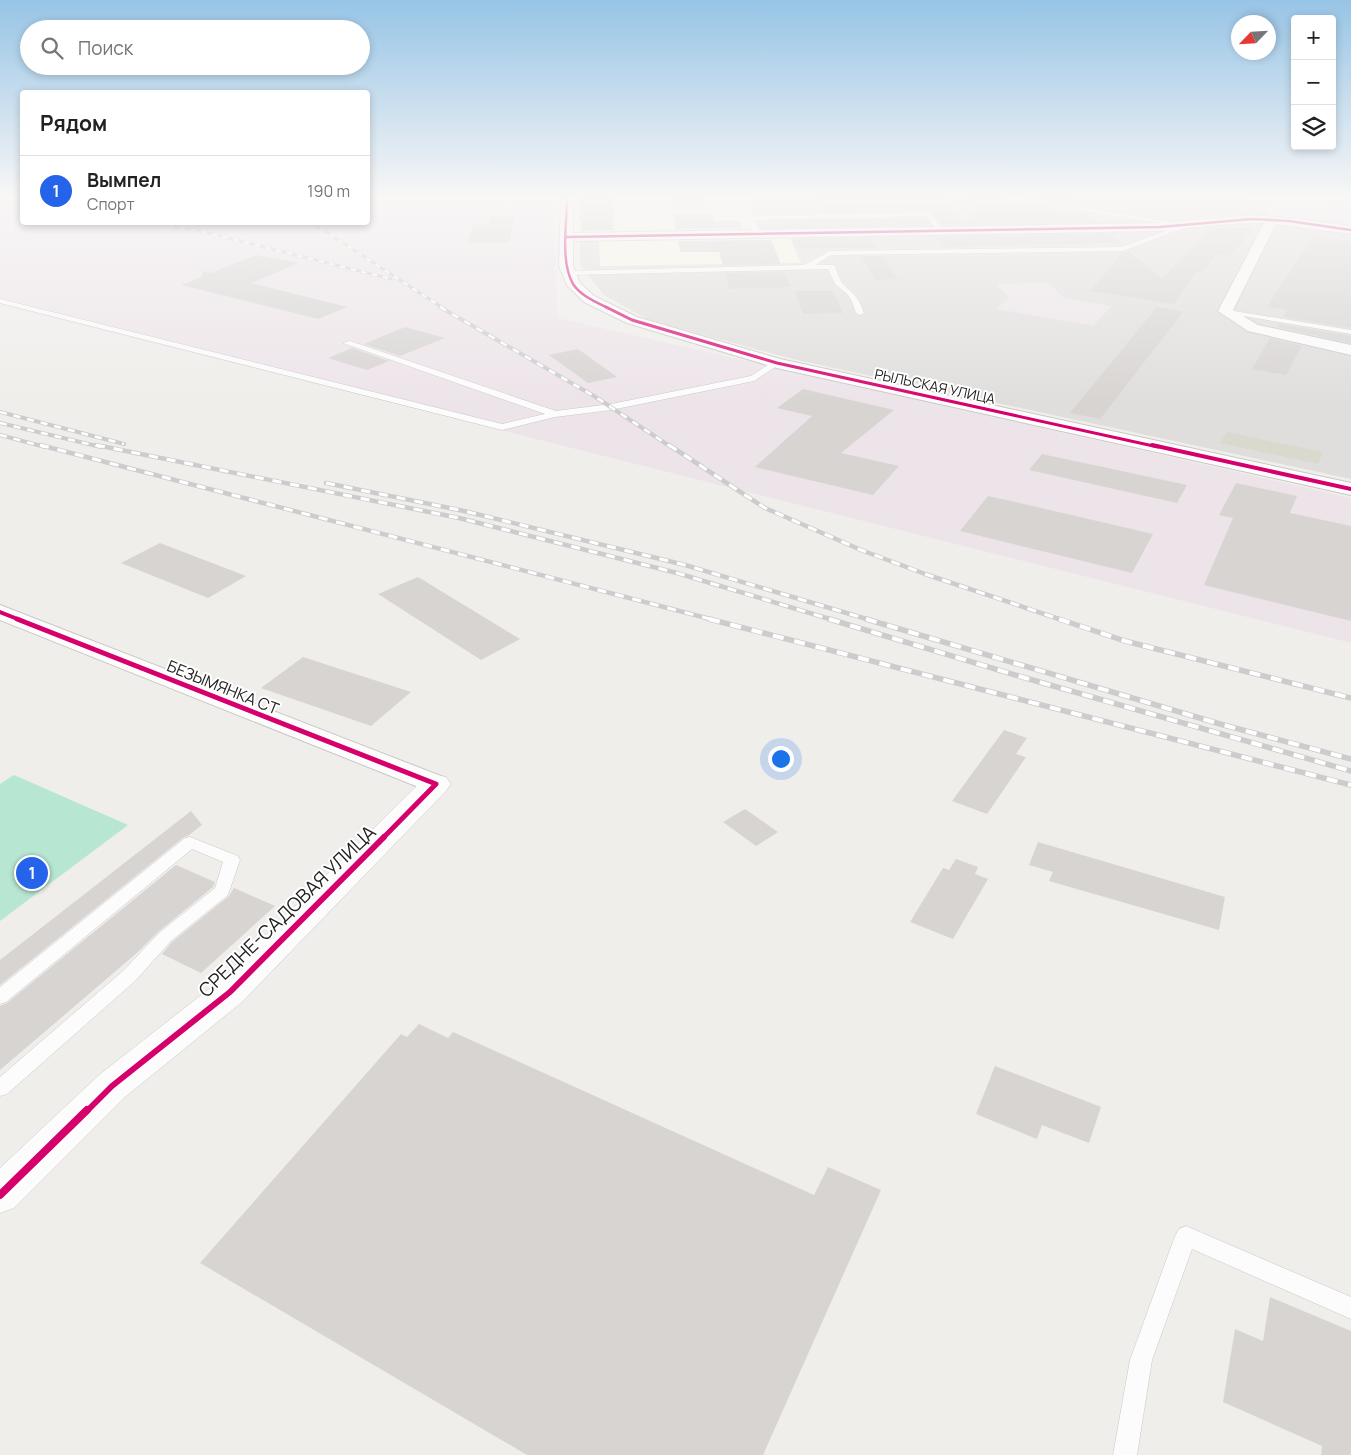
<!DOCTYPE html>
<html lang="ru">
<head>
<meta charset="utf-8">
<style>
  body { margin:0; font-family:Manrope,sans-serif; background:#f6f6f6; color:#222 }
  .controls { position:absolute; right:15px; top:15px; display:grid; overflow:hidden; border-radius:5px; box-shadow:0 2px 8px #0003 }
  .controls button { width:45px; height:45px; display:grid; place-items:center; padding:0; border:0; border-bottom:1px solid #e0e0e0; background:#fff; color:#222; font:25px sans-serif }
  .compass { position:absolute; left:1231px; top:15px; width:45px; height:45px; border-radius:50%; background:#fff; box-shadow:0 2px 8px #0003; rotate:245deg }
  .you { position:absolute; left:780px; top:758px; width:18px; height:18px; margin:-12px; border:4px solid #fff; border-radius:50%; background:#1a73e8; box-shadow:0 0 0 8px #1a73e833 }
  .badge { display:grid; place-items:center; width:32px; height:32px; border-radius:50%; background:#2563eb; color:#fff; font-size:16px; font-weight:700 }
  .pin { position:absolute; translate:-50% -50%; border:2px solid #fff; box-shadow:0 1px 5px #0006 }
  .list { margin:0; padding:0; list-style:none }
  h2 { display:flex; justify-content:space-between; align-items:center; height:65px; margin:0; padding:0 20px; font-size:21px }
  h2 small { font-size:16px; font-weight:400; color:#767676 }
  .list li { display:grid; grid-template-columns:32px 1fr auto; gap:15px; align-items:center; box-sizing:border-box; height:70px; padding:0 20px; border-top:1px solid #e0e0e0 }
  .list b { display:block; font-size:19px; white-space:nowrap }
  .list p { margin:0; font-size:16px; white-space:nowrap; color:#767676 }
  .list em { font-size:16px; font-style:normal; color:#767676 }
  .icon { flex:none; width:28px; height:28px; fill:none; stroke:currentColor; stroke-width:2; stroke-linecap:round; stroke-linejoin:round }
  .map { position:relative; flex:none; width:1351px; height:1455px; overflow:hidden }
  .search { position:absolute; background:#fff; box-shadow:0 2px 8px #0003; left:20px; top:20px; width:350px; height:55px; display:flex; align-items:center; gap:12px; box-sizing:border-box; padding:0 18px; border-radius:28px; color:#767676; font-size:19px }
  .panel { position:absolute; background:#fff; box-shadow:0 2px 8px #0003; left:20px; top:90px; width:350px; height:135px; border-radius:5px }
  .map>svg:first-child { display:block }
  .residential { fill:#dfdedc }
  .industrial { fill:#ede4e9 }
  .education { fill:#f8f7e8 }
  .construction { fill:#d9d9cd }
  .pitch { fill:#b7e6d2 }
  .building { fill:#d7d4d2 }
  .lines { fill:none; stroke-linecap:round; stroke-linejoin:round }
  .service-casing { stroke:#c9c8c7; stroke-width:1 }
  .minor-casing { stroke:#c9c8c7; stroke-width:2 }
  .tertiary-casing { stroke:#c9c8c7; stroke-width:1 }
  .service { fill:#fdfcfc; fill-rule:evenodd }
  .minor { fill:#fdfcfc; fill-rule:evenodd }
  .tertiary { fill:#fdfcfc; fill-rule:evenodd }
  .rail-far3-casing { stroke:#ccc; stroke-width:3 }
  .rail-far2-casing { stroke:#ccc; stroke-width:4 }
  .rail-far1-casing { stroke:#ccc; stroke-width:4.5 }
  .rail-casing { stroke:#ccc; stroke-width:5.5 }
  .rail-far3 { stroke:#fff; stroke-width:2; stroke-dasharray:5.5; stroke-linecap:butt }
  .rail-far2 { stroke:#fff; stroke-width:2.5; stroke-dasharray:7; stroke-linecap:butt }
  .rail-far1 { stroke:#fff; stroke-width:3; stroke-dasharray:9; stroke-linecap:butt }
  .rail { stroke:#fff; stroke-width:4; stroke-dasharray:11; stroke-linecap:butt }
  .cycleway-far5-casing { stroke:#fff; stroke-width:4.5 }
  .cycleway-far4-casing { stroke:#fff; stroke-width:5 }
  .cycleway-far3-casing { stroke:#fff; stroke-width:6 }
  .cycleway-far2-casing { stroke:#fff; stroke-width:8 }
  .cycleway-far1-casing { stroke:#fff; stroke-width:9 }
  .cycleway-casing { stroke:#fff; stroke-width:11 }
  .cycleway-far5 { stroke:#d6006c; stroke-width:2.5 }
  .cycleway-far4 { stroke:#d6006c; stroke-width:3 }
  .cycleway-far3 { stroke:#d6006c; stroke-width:4 }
  .cycleway-far2 { stroke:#d6006c; stroke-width:5 }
  .cycleway-far1 { stroke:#d6006c; stroke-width:6 }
  .cycleway { stroke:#d6006c; stroke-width:8 }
  .labels { text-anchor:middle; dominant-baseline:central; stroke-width:4; stroke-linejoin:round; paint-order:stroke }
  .far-street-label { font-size:14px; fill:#222; stroke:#fff }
  .street-label { font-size:16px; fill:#222; stroke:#fff }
  .near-street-label { font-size:19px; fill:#222; stroke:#fff }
</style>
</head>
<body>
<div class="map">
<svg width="1351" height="1455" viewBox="0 0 1351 1455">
  <rect width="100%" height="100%" fill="#f0eeeb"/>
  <path class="residential" d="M 574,198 L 1242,198 L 1270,202 L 1267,216 L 1221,214 L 1172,223 L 575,234 L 572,233 Z
    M 1243,222 L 1351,233 L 1351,479 L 793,359 L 649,320 L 604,295 L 580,265 L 580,242 L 595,238 L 1169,230 Z"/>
  <path class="industrial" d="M 0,198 L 22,198 L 22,222 L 368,222 L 368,198 L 552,198 L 558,318 L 1351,498 L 1351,643 L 0,305 Z
    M 1289,198 L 1351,198 L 1351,211 L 1285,202 Z
    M 1286,204 L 1351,212 L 1351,228 L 1293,219 Z
    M 1048,283 L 1065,298 L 1112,306 L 1093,326 L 996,309 L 1009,298 L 996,284 Z"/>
  <path class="education" d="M 574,198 L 747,198 L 759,232 L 585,235 L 572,232 Z
    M 789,236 L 801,263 L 600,266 L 599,239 Z"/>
  <path class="construction" d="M 1227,432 L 1323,452 L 1318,464 L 1220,443 Z"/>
  <path class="pitch" d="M 14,775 L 128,825 L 0,921 L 0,784 Z"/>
  <path class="building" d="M 580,198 L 612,198 L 614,230 L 581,231 L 581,220 L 579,220 Z
    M 672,198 L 705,198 L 706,204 L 711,207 L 674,208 Z
    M 816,198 L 943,198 L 965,224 L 941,225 L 929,210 L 824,213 Z
    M 971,198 L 1002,198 L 1004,200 L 1085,213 L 1096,222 L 969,224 Z
    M 1029,198 L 1068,198 L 1076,205 Z
    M 673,215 L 713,215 L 714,221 L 739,221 L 742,228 L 675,229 Z
    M 490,216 L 514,216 L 510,242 L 468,243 L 473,224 L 489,224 Z
    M 926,218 L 931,225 L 786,228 L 783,221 Z
    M 1225,226 L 1253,229 L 1231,256 L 1217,254 L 1201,273 L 1196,272 L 1174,304 L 1090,291 L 1122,253 L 1129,251 L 1162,279 L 1209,228 L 1224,228 Z
    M 1109,234 L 1120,243 L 944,247 L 936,237 Z
    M 1313,236 L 1351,242 L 1351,328 L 1283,317 L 1287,310 L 1267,307 Z
    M 870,238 L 877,248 L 796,248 L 791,239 Z
    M 771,240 L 781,264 L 723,265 L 719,252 L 680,252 L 678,241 Z
    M 256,255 L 299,263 L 251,283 L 348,307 L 318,319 L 181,285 L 201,277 L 203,271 L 211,273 Z
    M 861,256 L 882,256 L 898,279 L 876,280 Z
    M 784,272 L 791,287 L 729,289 L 725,273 Z
    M 795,291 L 833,291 L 843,313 L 803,314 Z
    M 1157,307 L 1183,312 L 1100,419 L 1070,413 Z
    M 1279,324 L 1351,336 L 1351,343 L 1277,327 Z
    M 405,327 L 445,338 L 400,356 L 364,344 Z
    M 1270,338 L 1302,346 L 1286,375 L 1252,369 Z
    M 352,348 L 389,361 L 367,370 L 328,358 Z
    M 578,349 L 617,377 L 588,383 L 549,355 Z
    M 803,389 L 894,410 L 841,453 L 899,466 L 873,495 L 755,467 L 812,416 L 777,408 Z
    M 1042,454 L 1187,485 L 1177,503 L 1029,470 Z
    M 1236,483 L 1297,496 L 1290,513 L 1351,526 L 1351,621 L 1204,585 L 1233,518 L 1219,515 Z
    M 988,496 L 1011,501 L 1153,534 L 1132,573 L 960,531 Z
    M 160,543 L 246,576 L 208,598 L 121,563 Z
    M 418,577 L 520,639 L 481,660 L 378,594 Z
    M 303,657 L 411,692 L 371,726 L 261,688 Z
    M 1004,730 L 1027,738 L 1016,754 L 1026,757 L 987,814 L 952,801 Z
    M 745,809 L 778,832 L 756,846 L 723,822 Z
    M 191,811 L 202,825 L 189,835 L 184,837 L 0,985 L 0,960 Z
    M 1038,842 L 1225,897 L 1219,930 L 1049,881 L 1053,872 L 1029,865 Z
    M 956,859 L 978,867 L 975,874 L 988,879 L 953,939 L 910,922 L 943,868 L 949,870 Z
    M 176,865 L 215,882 L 213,887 L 158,932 L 138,952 L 0,1070 L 0,1006 L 7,1003 Z
    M 234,888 L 275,906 L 201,973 L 162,954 L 172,942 L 229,896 Z
    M 419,1024 L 448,1038 L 453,1032 L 814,1195 L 828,1167 L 881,1190 L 763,1455 L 527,1455 L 200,1263 L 401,1034 L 407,1037 Z
    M 995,1066 L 1101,1107 L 1089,1143 L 1042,1125 L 1037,1139 L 976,1114 Z
    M 1270,1297 L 1351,1331 L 1351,1455 L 1321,1455 L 1322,1446 L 1223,1402 L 1235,1329 L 1263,1341 Z"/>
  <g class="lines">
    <g class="service-casing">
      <path id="service" d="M 638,198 L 644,198 L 646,210 L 715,209 L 713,198 L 719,198 L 722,212 L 750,212 L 754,216 L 929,212 L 943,230 L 938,231 L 927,216 L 755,220 L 760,233 L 757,235 L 754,233 L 747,216 L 719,216 L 716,213 L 643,214 L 640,212 Z
        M 1004,198 L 1018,198 L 1191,225 L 1123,251 L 831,255 L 815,265 L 834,265 C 837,271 839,279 843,284 C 855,296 858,296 864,313 L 860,315 L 856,313 L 851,299 L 846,293 L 835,284 L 828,269 L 568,275 L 564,273 L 568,271 L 804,265 L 830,251 L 1122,247 L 1179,226 Z
        M 0,299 L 502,424 L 545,414 L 343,343 L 350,341 L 556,411 L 611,404 L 751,376 L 774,361 L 781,363 L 754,381 L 611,410 L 555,417 L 502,430 L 0,303 Z
        M 1222,309 L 1351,330 L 1351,334 L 1225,313 L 1221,311 Z
        M 190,837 L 238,856 L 240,860 L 228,895 L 171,941 L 135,981 L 7,1094 L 0,1096 L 0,1077 L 123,971 L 159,933 L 215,888 L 223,862 L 192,849 L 6,1002 L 0,1004 L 0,987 L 185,838 Z
        M 1186,1226 L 1351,1297 L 1351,1319 L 1192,1249 L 1152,1360 L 1137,1455 L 1113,1455 L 1130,1360 L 1175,1236 L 1179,1229 Z"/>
    </g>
    <g class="minor-casing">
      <path id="minor" d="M 561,198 L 573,198 L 573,233 L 1160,223 L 1252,215 L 1289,218 L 1351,226 L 1351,234 L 1276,224 L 1233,310 L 1258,325 L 1351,345 L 1351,355 L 1248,331 L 1218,311 L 1264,223 L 1229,224 L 1160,231 L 573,241 L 573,266 L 580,283 L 594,296 L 637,317 L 780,359 L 1351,483 L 1351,495 L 777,368 L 627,323 L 584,302 L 567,285 L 559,266 Z
        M 0,605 L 446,778 L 450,784 L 446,790 L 436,793 L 426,790 L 0,620 Z"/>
    </g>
    <g class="tertiary-casing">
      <path id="tertiary" d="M 436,775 L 446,777 L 451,784 L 446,791 L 242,1002 L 125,1097 L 14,1208 L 0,1213 L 0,1168 L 99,1075 L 218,982 L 426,777 Z"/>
    </g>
    <use href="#service" class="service"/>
    <use href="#minor" class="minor"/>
    <use href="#tertiary" class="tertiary"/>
    <g class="rail-far3-casing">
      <path id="rail-far3" d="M 0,200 L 22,203
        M 147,222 L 200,231 L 391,279
        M 311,222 L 443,308"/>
    </g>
    <g class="rail-far2-casing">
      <path id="rail-far2" d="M 440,307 L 594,396 L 671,447
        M 0,412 L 124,444
        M 0,423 L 101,447
        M 0,435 L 45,447"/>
    </g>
    <g class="rail-far1-casing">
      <path id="rail-far1" d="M 40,445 L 714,620
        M 96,445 L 459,518 L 677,573 L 833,620
        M 669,445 L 765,508 L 861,550 L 925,574 L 1062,620
        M 326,483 L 464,511 L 685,565 L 870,620"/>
    </g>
    <g class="rail-casing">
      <path id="rail" d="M 709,619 L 1351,785
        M 829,619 L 1022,677 L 1351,771
        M 866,619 L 1220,724 L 1351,759
        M 1059,619 L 1125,641 L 1351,698"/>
    </g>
    <use href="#rail-far3" class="rail-far3"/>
    <use href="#rail-far2" class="rail-far2"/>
    <use href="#rail-far1" class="rail-far1"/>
    <use href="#rail" class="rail"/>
    <g class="cycleway-far5-casing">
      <path id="cycleway-far5" d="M 567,198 C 567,224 560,261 573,284 C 581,296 596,302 608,308
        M 566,237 L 1160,227 L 1252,219 L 1289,221 L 1351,230"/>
    </g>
    <g class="cycleway-far4-casing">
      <path id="cycleway-far4" d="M 606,307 L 632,320 L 777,363 L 1158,447"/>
    </g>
    <g class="cycleway-far3-casing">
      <path id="cycleway-far3" d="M 1152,445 L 1351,489
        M 0,612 L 20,620"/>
    </g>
    <g class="cycleway-far2-casing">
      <path id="cycleway-far2" d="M 17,619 L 436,784 L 383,838"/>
    </g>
    <g class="cycleway-far1-casing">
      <path id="cycleway-far1" d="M 86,1112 L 112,1086 L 230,992 L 384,837"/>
    </g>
    <g class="cycleway-casing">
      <path id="cycleway" d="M 0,1195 L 87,1110"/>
    </g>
    <use href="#cycleway-far5" class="cycleway-far5"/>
    <use href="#cycleway-far4" class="cycleway-far4"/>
    <use href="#cycleway-far3" class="cycleway-far3"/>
    <use href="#cycleway-far2" class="cycleway-far2"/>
    <use href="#cycleway-far1" class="cycleway-far1"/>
    <use href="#cycleway" class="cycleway"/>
  </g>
  <linearGradient id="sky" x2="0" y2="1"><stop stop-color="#97c4e6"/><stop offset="0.49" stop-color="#f8f7f6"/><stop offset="1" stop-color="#f8f7f6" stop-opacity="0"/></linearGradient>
  <rect width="1351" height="402" fill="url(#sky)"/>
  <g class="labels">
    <g class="far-street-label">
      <text transform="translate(935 386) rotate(12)">РЫЛЬСКАЯ УЛИЦА</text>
    </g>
    <g class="street-label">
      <text transform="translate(223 687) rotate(22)">БЕЗЫМЯНКА СТ</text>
    </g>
    <g class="near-street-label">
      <text transform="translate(287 911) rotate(-44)">СРЕДНЕ-САДОВАЯ УЛИЦА</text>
    </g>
  </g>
</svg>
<div class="controls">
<button>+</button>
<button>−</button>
<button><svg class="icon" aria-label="layers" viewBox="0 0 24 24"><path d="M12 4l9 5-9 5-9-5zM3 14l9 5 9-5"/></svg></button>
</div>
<svg class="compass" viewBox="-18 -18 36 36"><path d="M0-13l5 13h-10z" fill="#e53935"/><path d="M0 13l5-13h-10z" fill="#767676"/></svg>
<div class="you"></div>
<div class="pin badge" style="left:32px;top:873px">1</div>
<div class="search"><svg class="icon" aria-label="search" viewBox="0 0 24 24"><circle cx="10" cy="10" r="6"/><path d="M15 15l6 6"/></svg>Поиск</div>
<section class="panel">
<h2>Рядом<small></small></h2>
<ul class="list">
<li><span class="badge">1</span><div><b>Вымпел</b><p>Спорт</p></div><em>190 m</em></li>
</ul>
</section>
</div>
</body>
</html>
